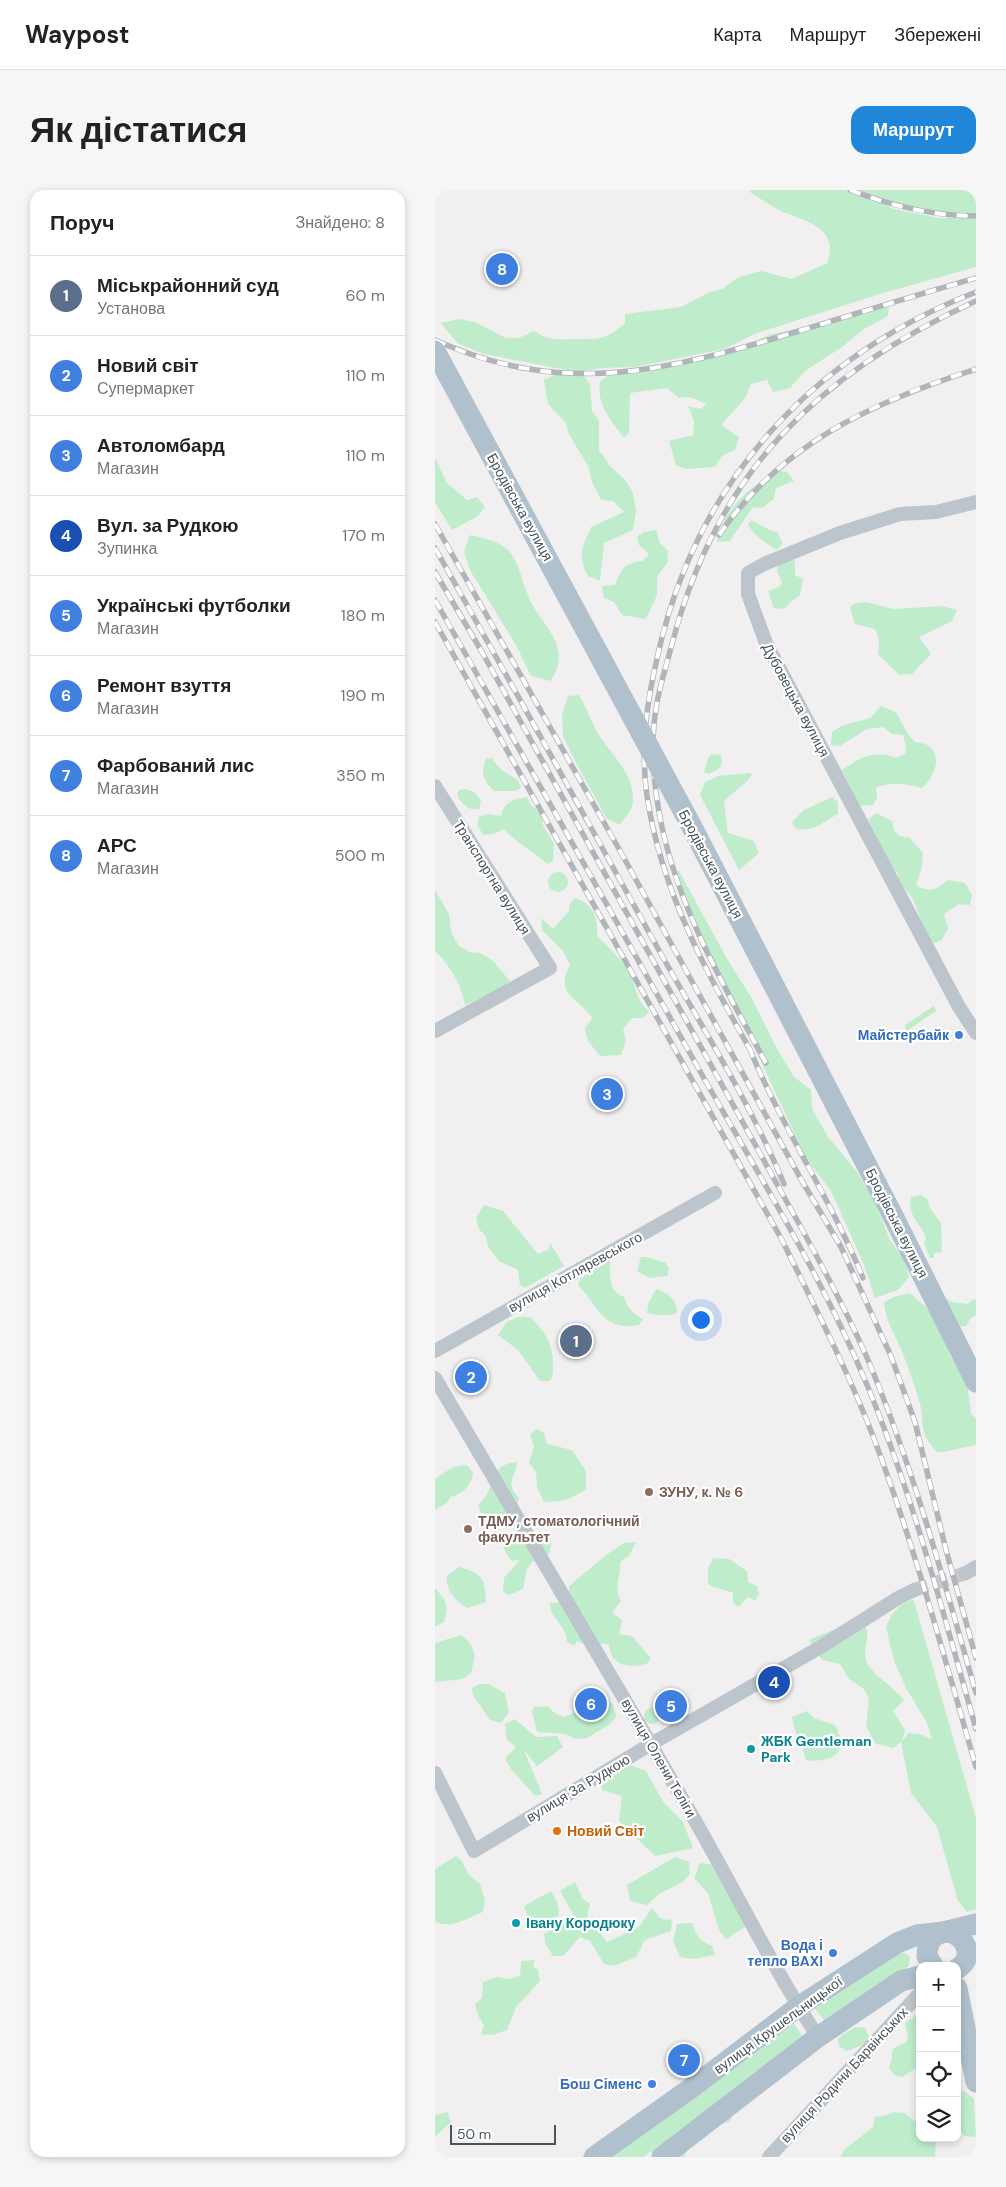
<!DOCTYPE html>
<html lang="uk">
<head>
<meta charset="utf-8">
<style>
  body { margin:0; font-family:"DM Sans",sans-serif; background:#f6f6f6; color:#222 }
  .controls { position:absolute; right:15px; bottom:15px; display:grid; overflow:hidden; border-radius:10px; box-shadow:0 2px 8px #0003 }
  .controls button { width:45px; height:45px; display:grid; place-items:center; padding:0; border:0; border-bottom:1px solid #e0e0e0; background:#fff; color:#222; font:25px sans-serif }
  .scale { position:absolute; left:15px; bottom:12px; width:106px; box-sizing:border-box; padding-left:5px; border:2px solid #48545c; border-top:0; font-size:14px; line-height:18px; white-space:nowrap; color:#48545c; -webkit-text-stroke:4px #fff; paint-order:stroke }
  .you { position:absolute; left:265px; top:1129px; width:18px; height:18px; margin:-12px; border:4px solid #fff; border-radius:50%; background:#1a73e8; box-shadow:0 0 0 8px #1a73e833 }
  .badge { display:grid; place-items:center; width:32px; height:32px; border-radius:50%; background:#2086da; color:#fff; font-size:16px; font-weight:700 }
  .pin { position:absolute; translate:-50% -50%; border:2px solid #fff; box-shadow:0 1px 5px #0006 }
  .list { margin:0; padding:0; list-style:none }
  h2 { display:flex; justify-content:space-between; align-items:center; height:65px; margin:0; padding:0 20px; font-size:21px }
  h2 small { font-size:16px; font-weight:400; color:#767676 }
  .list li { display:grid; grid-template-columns:32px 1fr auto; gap:15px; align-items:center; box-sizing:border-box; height:80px; padding:0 20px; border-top:1px solid #e0e0e0 }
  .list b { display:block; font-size:19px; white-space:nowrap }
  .list p { margin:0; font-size:16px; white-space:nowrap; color:#767676 }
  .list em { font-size:16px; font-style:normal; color:#767676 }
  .icon { flex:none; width:28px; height:28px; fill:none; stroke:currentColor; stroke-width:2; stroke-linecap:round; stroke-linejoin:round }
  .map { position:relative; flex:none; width:541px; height:1967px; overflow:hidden; border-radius:15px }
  header { display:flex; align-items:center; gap:30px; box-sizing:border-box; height:70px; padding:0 25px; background:#fff; border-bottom:1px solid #e0e0e0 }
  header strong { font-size:24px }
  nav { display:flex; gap:28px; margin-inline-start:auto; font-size:18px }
  .intro { display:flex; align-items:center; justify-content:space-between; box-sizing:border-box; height:120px; padding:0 30px }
  h1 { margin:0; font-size:35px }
  .button { padding:12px 22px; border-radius:15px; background:#2086da; color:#fff; font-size:18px; font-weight:700 }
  main { display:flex; gap:30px; padding:0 30px }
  aside { flex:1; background:#fff; border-radius:15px; box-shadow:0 2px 8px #0003 }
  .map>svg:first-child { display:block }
  .green { fill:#bfedcc }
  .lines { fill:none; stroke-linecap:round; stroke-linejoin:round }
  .minor-tunnel { stroke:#c7c8ca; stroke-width:14; stroke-dasharray:14 7; stroke-linecap:butt }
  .minor { stroke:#bbc5cb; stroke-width:14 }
  .primary { stroke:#b0c1cd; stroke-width:21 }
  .rail-casing { stroke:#b1b5b9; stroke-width:5.5 }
  .rail { stroke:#fff; stroke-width:4; stroke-dasharray:11; stroke-linecap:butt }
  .primary-bridge { stroke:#b0c1cd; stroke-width:21 }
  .shop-dot { fill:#3f7fe0; stroke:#fff; stroke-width:2 }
  .education-dot { fill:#8d6e63; stroke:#fff; stroke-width:2 }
  .culture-dot { fill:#0f9aa8; stroke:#fff; stroke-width:2 }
  .food-dot { fill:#e8710a; stroke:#fff; stroke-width:2 }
  .labels { text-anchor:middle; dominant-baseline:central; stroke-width:4.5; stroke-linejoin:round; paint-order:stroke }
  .street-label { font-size:14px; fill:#48545c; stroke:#fff }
  .shop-label { font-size:14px; font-weight:bold; fill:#366cbe; stroke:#fff; text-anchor:end }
  .education-label { font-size:14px; font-weight:bold; fill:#785e54; stroke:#fff; text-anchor:start }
  .culture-label { font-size:14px; font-weight:bold; fill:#0d838f; stroke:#fff; text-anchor:start }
  .food-label { font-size:14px; font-weight:bold; fill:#c56008; stroke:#fff; text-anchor:start }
</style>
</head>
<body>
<header>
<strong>Waypost</strong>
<nav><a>Карта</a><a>Маршрут</a><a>Збережені</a></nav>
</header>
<div class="intro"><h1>Як дістатися</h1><a class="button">Маршрут</a></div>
<main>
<aside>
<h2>Поруч<small>Знайдено: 8</small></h2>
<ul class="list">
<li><span class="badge" style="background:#5c6f8a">1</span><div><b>Міськрайонний суд</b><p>Установа</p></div><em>60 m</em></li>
<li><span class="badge" style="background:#3f7fe0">2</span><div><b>Новий світ</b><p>Супермаркет</p></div><em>110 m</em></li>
<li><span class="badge" style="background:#3f7fe0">3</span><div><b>Автоломбард</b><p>Магазин</p></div><em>110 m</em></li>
<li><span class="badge" style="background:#1a4fb4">4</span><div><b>Вул. за Рудкою</b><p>Зупинка</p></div><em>170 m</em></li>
<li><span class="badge" style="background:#3f7fe0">5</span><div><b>Українські футболки</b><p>Магазин</p></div><em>180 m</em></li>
<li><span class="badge" style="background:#3f7fe0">6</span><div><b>Ремонт взуття</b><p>Магазин</p></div><em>190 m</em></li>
<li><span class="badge" style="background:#3f7fe0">7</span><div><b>Фарбований лис</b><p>Магазин</p></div><em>350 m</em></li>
<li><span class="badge" style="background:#3f7fe0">8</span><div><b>АРС</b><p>Магазин</p></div><em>500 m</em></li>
</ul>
</aside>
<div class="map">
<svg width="541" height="1967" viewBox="0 0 541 1967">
  <rect width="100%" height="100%" fill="#f1efef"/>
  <path class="green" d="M 314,0 L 409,0 L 434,7 L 459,19 L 504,28 L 541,28 L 541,77 L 448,103 L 322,143 L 289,159 L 200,177 L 167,178 L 141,182 L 49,164 L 22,153 L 6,133 L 24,129 L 40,132 L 71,148 L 84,148 L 99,141 C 117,152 120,149 140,149 C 165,149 170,150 190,133 L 190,124 L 246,117 L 275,102 L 287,99 L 304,87 L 326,81 L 357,89 L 392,73 C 405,38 372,32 346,21 C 336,16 326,9 316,3 Z
    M 420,0 L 541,0 L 541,25 C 499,21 459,14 420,0 Z
    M 454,117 L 453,126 L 429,139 L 407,157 L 370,181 L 355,198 L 338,202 L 332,190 L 316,194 L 310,208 L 286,235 L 304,247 L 300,260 L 287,266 L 280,277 L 250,279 L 241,275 L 234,251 L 258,245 L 259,231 L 253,216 L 265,219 L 272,214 L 254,207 L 244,208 L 232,198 L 195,203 L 194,242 L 189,248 C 177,231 161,215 165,192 L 180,180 L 210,182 L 276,167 L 292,163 L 334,145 Z
    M 127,181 L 148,185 L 155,194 L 157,221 L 164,231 L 164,260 L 175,276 L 190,290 L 198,303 L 201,321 L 198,340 L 169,353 L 165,391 L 153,386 C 142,364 147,359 156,337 L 189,322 L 178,311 L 166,310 L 157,292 L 154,278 L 134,244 L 131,233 L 113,214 L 109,190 Z
    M 0,268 L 12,293 L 32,310 L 42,307 L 50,317 L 43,326 L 17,340 L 0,312 Z
    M 344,281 L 352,282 L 359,291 L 341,298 L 339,309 L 328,317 L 317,318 L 295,351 L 282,352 C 287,321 317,293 344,281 Z
    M 316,330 C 326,334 331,340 342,342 L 348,354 L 341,360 C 331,353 317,345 313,334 Z
    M 221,340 L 225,353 L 233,361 L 232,373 L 222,387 L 222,405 L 211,429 L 187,425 L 179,412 L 169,408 L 167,396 L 180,395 C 187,378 189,373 208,371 L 214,364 L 204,355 L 202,347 L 209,342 Z
    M 35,345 C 48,348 65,351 74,361 C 85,374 87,393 94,408 C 108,439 138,454 116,491 L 96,486 L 81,455 L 36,382 L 29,362 Z
    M 349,368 L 360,371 L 360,385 L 368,389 L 365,405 L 354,413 L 350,419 L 339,418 L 333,401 L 344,397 L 347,392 L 342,382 L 343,371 Z
    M 431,412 L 458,419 L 508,416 L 522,420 L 517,431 L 484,447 L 496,464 L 477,484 L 464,485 L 443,464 L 444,449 L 440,439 L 420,434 L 415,418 L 418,414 Z
    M 144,505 C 150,515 154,525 159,536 C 171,562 200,580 198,612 C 198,619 189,629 185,635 L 172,629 L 141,573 L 128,546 L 127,524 L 133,506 Z
    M 446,516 L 462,523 C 464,529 475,548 480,552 C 484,553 489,553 492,555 C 509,565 499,588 487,598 C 470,594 457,591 441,598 L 442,608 L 438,615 L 421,616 L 415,596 L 407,580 C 425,568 439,559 461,568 L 470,564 L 471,555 L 468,545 L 457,544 L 448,537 L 432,539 L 405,556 L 396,555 L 397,542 L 406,536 L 435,528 Z
    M 279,564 L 286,565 C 289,577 284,579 274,584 L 269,582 L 274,566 Z
    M 57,568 C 60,573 64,578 68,581 C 76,587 84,587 86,598 L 80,601 L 59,601 C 49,591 45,583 51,569 Z
    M 315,583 L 317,585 C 310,595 298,602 289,611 L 293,643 L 319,651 L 324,663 L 304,680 L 265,605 L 270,592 L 283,586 Z
    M 31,599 L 39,602 L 46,610 L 44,619 C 33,621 26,614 22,604 L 24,600 Z
    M 92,607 L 95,614 L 106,624 L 108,635 L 119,654 L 118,671 L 113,674 L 77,647 L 69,639 L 59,644 L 48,645 L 42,634 L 44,627 L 53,624 L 66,626 C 69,612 78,609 92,607 Z
    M 397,607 L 403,612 L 403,624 C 390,631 375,644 360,638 L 357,632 L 369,620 Z
    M 441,623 L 457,631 L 459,640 L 464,646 L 475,648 L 488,663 L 487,677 L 481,695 C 495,703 501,700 513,690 L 530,693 L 537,705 L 535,715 L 524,714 L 509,724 L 513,738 L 507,750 L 497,754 L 488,736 L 478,709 L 464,692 L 463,684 L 450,670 L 433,629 Z
    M 237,681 L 244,681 L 291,767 L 316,807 L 341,857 L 359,887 L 376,900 L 377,919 L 393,947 L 422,982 L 440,1013 L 455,1050 L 469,1069 L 474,1087 L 463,1100 L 440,1108 L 429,1075 L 396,1001 L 371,968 L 313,844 L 295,814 L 264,748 Z
    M113 692a10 10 0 1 1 20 0a10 10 0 1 1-20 0Z
    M 0,700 L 14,724 L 16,742 L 23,755 L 34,762 L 45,763 L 57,770 L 75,791 L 72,797 L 30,815 C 27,796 14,774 0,761 Z
    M 139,708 C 159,714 163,727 162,746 C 174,758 187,769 195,784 C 203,801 199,806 214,822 L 207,828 L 197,828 L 188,839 L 191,851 L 186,865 L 165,866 L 153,851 L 150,839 L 157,828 C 143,807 119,805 135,775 L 128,761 L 107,740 L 106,728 L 118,739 L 134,721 L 134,716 Z
    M 499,816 L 501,821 L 473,840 L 471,840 L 470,835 Z
    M 486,1005 L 492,1009 L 495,1018 L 506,1033 L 507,1062 L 499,1063 L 499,1068 L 495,1068 L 489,1054 L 491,1048 C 484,1032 472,1025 476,1007 Z
    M 49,1015 L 68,1021 L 103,1064 L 113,1060 L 115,1053 L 129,1076 L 90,1098 L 85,1095 L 83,1080 L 64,1071 L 53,1057 L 51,1047 L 44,1039 L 41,1028 Z
    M 206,1067 L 212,1067 L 231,1073 L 234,1079 L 232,1086 L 214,1088 L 202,1081 Z
    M 175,1070 C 175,1085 173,1101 189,1107 C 193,1118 197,1124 208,1129 L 204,1135 C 167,1141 165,1118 143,1095 L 145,1089 Z
    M 221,1099 C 232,1102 243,1110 242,1123 C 231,1127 223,1125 212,1123 L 214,1112 Z
    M 475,1103 L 492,1118 L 510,1141 L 514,1163 L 532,1193 L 536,1223 L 541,1229 L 541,1255 C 527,1257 516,1262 502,1262 C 481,1240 491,1234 484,1210 C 479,1193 472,1175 466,1159 C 459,1143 450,1130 449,1112 L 459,1107 Z
    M 510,1108 L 517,1112 L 533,1114 L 538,1109 L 541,1110 L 541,1125 L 535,1129 L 531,1136 L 522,1137 Z
    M 82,1127 L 95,1127 C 110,1141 119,1156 118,1176 C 118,1183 118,1187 114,1191 L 105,1191 L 83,1160 L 63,1145 L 71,1133 Z
    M 102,1239 L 109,1243 L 112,1254 L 137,1260 L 151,1281 L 151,1299 C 137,1309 127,1312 109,1312 L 102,1297 L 101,1282 L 94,1273 L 99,1257 L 95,1244 Z
    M 82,1272 C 81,1289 69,1292 84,1308 L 81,1317 L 90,1327 L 91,1334 L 84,1334 L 75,1329 L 71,1334 L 60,1339 L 52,1335 L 43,1316 C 46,1312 51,1307 53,1302 C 61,1285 59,1275 82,1272 Z
    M 32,1275 L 38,1283 C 36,1296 28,1304 15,1307 L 13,1312 L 0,1320 L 0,1289 L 18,1277 Z
    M 87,1344 L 97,1348 L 108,1344 L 116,1349 L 115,1362 L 106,1371 L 98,1371 L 92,1379 L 88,1399 L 74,1405 L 68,1402 L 69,1388 L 85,1370 L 76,1371 L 68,1357 L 77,1348 Z
    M 201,1352 L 194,1366 L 185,1372 C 186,1387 178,1397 186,1411 L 177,1423 L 187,1430 L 184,1444 L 197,1446 L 216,1468 L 213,1473 C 195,1479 176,1477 174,1455 L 167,1453 L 162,1459 L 142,1451 L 139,1456 L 132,1452 C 132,1436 115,1429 115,1413 L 135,1412 L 134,1396 L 171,1365 L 189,1353 Z
    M 278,1368 L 294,1369 L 312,1381 L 313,1392 L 322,1396 L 324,1404 L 320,1411 L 313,1407 L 303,1417 L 298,1413 L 298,1403 C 289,1399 281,1399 273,1394 L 273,1379 Z
    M 24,1377 C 47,1383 50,1388 51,1412 L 32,1418 C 21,1412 10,1400 12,1386 Z
    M 0,1398 C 12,1412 14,1415 9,1432 L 0,1437 Z
    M 476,1410 L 479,1411 L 541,1628 L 541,1719 L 532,1722 L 523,1711 L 502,1637 L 476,1603 L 466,1552 L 458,1558 L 440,1553 L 431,1536 L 434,1509 L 429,1499 L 414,1489 L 405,1474 L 387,1470 L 374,1450 L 426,1428 C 439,1448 427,1452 431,1470 C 435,1484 460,1497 469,1510 L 458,1521 L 470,1540 L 467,1551 L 474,1543 L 484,1544 L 497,1549 L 492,1533 L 471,1498 L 459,1471 L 451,1437 L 457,1424 L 466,1415 Z
    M 26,1445 L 35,1453 L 40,1465 L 36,1483 L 28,1489 L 0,1492 L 0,1453 Z
    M 45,1494 L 53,1494 L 70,1503 L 74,1522 L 66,1533 L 55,1530 L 38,1505 L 37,1498 Z
    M 153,1508 L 171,1508 L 178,1514 L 181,1527 L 175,1534 L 152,1548 L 140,1549 L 131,1544 L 102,1542 L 97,1522 L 99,1517 L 112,1516 L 121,1524 L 130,1527 L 146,1519 Z
    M209 1526a8 8 0 1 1 16 0a8 8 0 1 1-16 0Z
    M 372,1521 L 379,1528 L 400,1535 C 415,1563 397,1573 371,1570 C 367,1555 359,1543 357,1527 Z
    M 80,1529 L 101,1547 L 122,1546 L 128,1557 L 102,1576 L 89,1560 L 107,1604 L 100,1606 L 76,1579 L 70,1568 L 81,1557 L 72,1550 L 70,1534 Z
    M 188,1572 L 211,1581 L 229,1613 L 248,1632 L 258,1658 L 220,1666 L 184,1631 L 187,1606 L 167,1600 L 165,1578 Z
    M 21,1666 L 27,1671 L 34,1685 L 45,1694 L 50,1710 L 48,1722 C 30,1728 21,1739 0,1732 L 0,1679 Z
    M 240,1667 L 254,1672 L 255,1684 L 248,1692 L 224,1704 L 212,1715 L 195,1711 L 192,1695 Z
    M 265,1673 L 283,1675 L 315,1734 L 291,1749 L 284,1740 L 273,1703 L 259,1688 Z
    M 140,1692 L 148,1709 L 155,1714 L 152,1726 L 172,1752 L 204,1737 L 217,1718 L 226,1729 L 237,1730 L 236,1741 L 210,1750 L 201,1767 L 179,1776 L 169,1774 L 155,1751 L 145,1747 L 128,1766 L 118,1766 L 110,1753 L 109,1744 L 124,1734 L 143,1733 L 125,1701 Z
    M 116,1701 L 122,1711 L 124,1725 L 104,1738 L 96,1734 L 89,1716 Z
    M 257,1733 C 261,1745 265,1751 277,1756 L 280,1765 L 258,1769 L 245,1767 L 238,1751 L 242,1734 Z
    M 465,1763 L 470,1763 L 475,1767 L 474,1775 L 470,1780 L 391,1833 L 380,1819 Z
    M 100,1770 L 98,1777 L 103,1780 L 105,1791 L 81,1817 L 72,1840 L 57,1845 L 46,1844 L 49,1836 L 43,1825 L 40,1814 L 47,1808 L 48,1792 L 62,1787 L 75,1789 L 85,1785 L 86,1771 Z
    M 485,1822 L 485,1865 L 481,1878 L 467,1887 L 459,1885 L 454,1877 C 461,1862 450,1860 470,1853 L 473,1848 L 470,1833 Z
    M 359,1834 L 369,1848 L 299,1924 L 294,1932 C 277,1935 266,1951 252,1960 L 250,1967 L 218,1967 L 216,1961 L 208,1967 L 174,1967 Z
    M 420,1837 L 430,1838 L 435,1849 L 425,1856 L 411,1861 L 404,1856 L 403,1849 L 407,1845 Z
    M 528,1901 L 539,1908 L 541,1947 L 529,1946 L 522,1935 L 522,1904 Z
    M 12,1922 L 16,1932 L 0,1947 L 0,1925 Z
    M 458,1922 L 470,1923 L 479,1931 L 485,1932 L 485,1948 L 504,1948 L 501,1951 L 500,1967 L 405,1967 L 410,1959 L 438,1937 L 440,1927 L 449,1926 Z"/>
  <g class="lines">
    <path class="minor-tunnel" d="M 479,1400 L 531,1383"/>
    <path class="minor" d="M 541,312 L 501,322 L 465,324 L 405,343 L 329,374 L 313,383 L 313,404 L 331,453 L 524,817 L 541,843
      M 0,596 L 115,778 L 0,841
      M 0,1161 L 280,1003
      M 0,1188 C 86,1334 173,1480 258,1627 C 300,1700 337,1777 383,1847
      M 531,1383 L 541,1377
      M 0,1583 L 39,1661 L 216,1554 L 384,1458 L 463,1408 L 479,1400
      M 334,1967 L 485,1803"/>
    <path class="primary" d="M 457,1024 L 541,1192
      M 498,1776 L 492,1766 C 492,1750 500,1742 515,1742 C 532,1748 540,1768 522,1779
      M 522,1798 L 541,1892
      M 159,1967 L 259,1896 L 363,1817 L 462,1753 L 482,1745 L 508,1742 L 541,1734
      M 227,1967 L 383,1847 L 466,1791 L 485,1786"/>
    <g class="rail-casing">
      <path id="rail" d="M 415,0 C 457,16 497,26 541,26
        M 0,150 C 131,209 234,180 364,141 C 423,123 482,105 541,88
        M 0,334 L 184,659 L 367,991 L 406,1057 L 456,1166 L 480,1232 L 511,1360 L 541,1468
        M 284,345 C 347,253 438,212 541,179
        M 0,358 C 76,493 151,628 226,764 C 268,839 316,914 349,994
        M 0,382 L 47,462 L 368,1041 C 391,1083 414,1126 433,1170 C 478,1277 509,1391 541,1503
        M 0,410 C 89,567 178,725 266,883 C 323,984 385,1083 430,1190 C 477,1302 508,1422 541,1539
        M 0,432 L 347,1050 C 379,1115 412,1179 438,1246 C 479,1354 509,1466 541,1577
        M 314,857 C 346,937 396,1008 428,1088
        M 317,863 C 271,782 226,700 212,606 C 205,557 212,511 223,464 C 262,291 377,166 541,102
        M 331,873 C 290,798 245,721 227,637 C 220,604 216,568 219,535 C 221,508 230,480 237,454 C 282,282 382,184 541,111"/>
    </g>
    <use href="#rail" class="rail"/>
    <path class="primary-bridge" d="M 0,161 L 257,637 L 457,1024"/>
  </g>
  <g class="shop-dot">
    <circle cx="524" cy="845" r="5"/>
    <circle cx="398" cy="1763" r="5"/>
    <circle cx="217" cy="1894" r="5"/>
  </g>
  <g class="education-dot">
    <circle cx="214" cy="1302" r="5"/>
    <circle cx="33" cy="1339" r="5"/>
  </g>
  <g class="culture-dot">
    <circle cx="316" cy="1559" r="5"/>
    <circle cx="81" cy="1733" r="5"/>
  </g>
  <circle class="food-dot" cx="122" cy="1641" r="5"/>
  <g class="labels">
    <g class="street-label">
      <text transform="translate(85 317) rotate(61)">Бродівська вулиця</text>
      <text transform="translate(361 510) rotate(62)">Дубовецька вулиця</text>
      <text transform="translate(276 674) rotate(62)">Бродівська вулиця</text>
      <text transform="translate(57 687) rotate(58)">Транспортна вулиця</text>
      <text transform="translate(462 1033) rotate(63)">Бродівська вулиця</text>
      <text transform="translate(140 1082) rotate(-29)">вулиця Котляревського</text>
      <text transform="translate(224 1568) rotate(60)">вулиця Олени Теліги</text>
      <text transform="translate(143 1598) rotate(-31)">вулиця За Рудкою</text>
      <text transform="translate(343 1835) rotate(-36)">вулиця Крушельницької</text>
      <text transform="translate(409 1885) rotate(-47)">вулиця Родини Барвінських</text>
    </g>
    <g class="shop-label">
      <text x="514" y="845">Майстербайк</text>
      <text x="388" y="1755">Вода і<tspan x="388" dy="16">тепло BAXI</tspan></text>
      <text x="207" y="1894">Бош Сіменс</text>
    </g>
    <g class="education-label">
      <text x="224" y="1302">ЗУНУ, к. № 6</text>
      <text x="43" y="1331">ТДМУ, стоматологічний<tspan x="43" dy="16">факультет</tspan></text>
    </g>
    <g class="culture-label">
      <text x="326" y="1551">ЖБК Gentleman<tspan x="326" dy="16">Park</tspan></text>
      <text x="91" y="1733">Івану Кородюку</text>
    </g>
    <g class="food-label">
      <text x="132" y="1641">Новий Світ</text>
    </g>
  </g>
</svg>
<div class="controls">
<button>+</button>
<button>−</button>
<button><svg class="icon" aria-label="locate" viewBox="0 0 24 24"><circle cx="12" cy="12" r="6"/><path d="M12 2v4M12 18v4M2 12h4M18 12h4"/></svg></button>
<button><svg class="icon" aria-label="layers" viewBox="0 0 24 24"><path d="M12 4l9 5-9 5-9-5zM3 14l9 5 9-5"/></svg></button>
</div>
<div class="scale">50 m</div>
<div class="you"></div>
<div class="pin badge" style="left:141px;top:1151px;background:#5c6f8a">1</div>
<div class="pin badge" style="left:36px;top:1187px;background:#3f7fe0">2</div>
<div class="pin badge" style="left:172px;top:904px;background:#3f7fe0">3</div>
<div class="pin badge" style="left:339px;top:1492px;background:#1a4fb4">4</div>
<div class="pin badge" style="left:236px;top:1516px;background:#3f7fe0">5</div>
<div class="pin badge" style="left:156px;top:1514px;background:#3f7fe0">6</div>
<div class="pin badge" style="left:249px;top:1870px;background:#3f7fe0">7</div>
<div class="pin badge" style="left:67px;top:79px;background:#3f7fe0">8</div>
</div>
</main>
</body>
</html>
